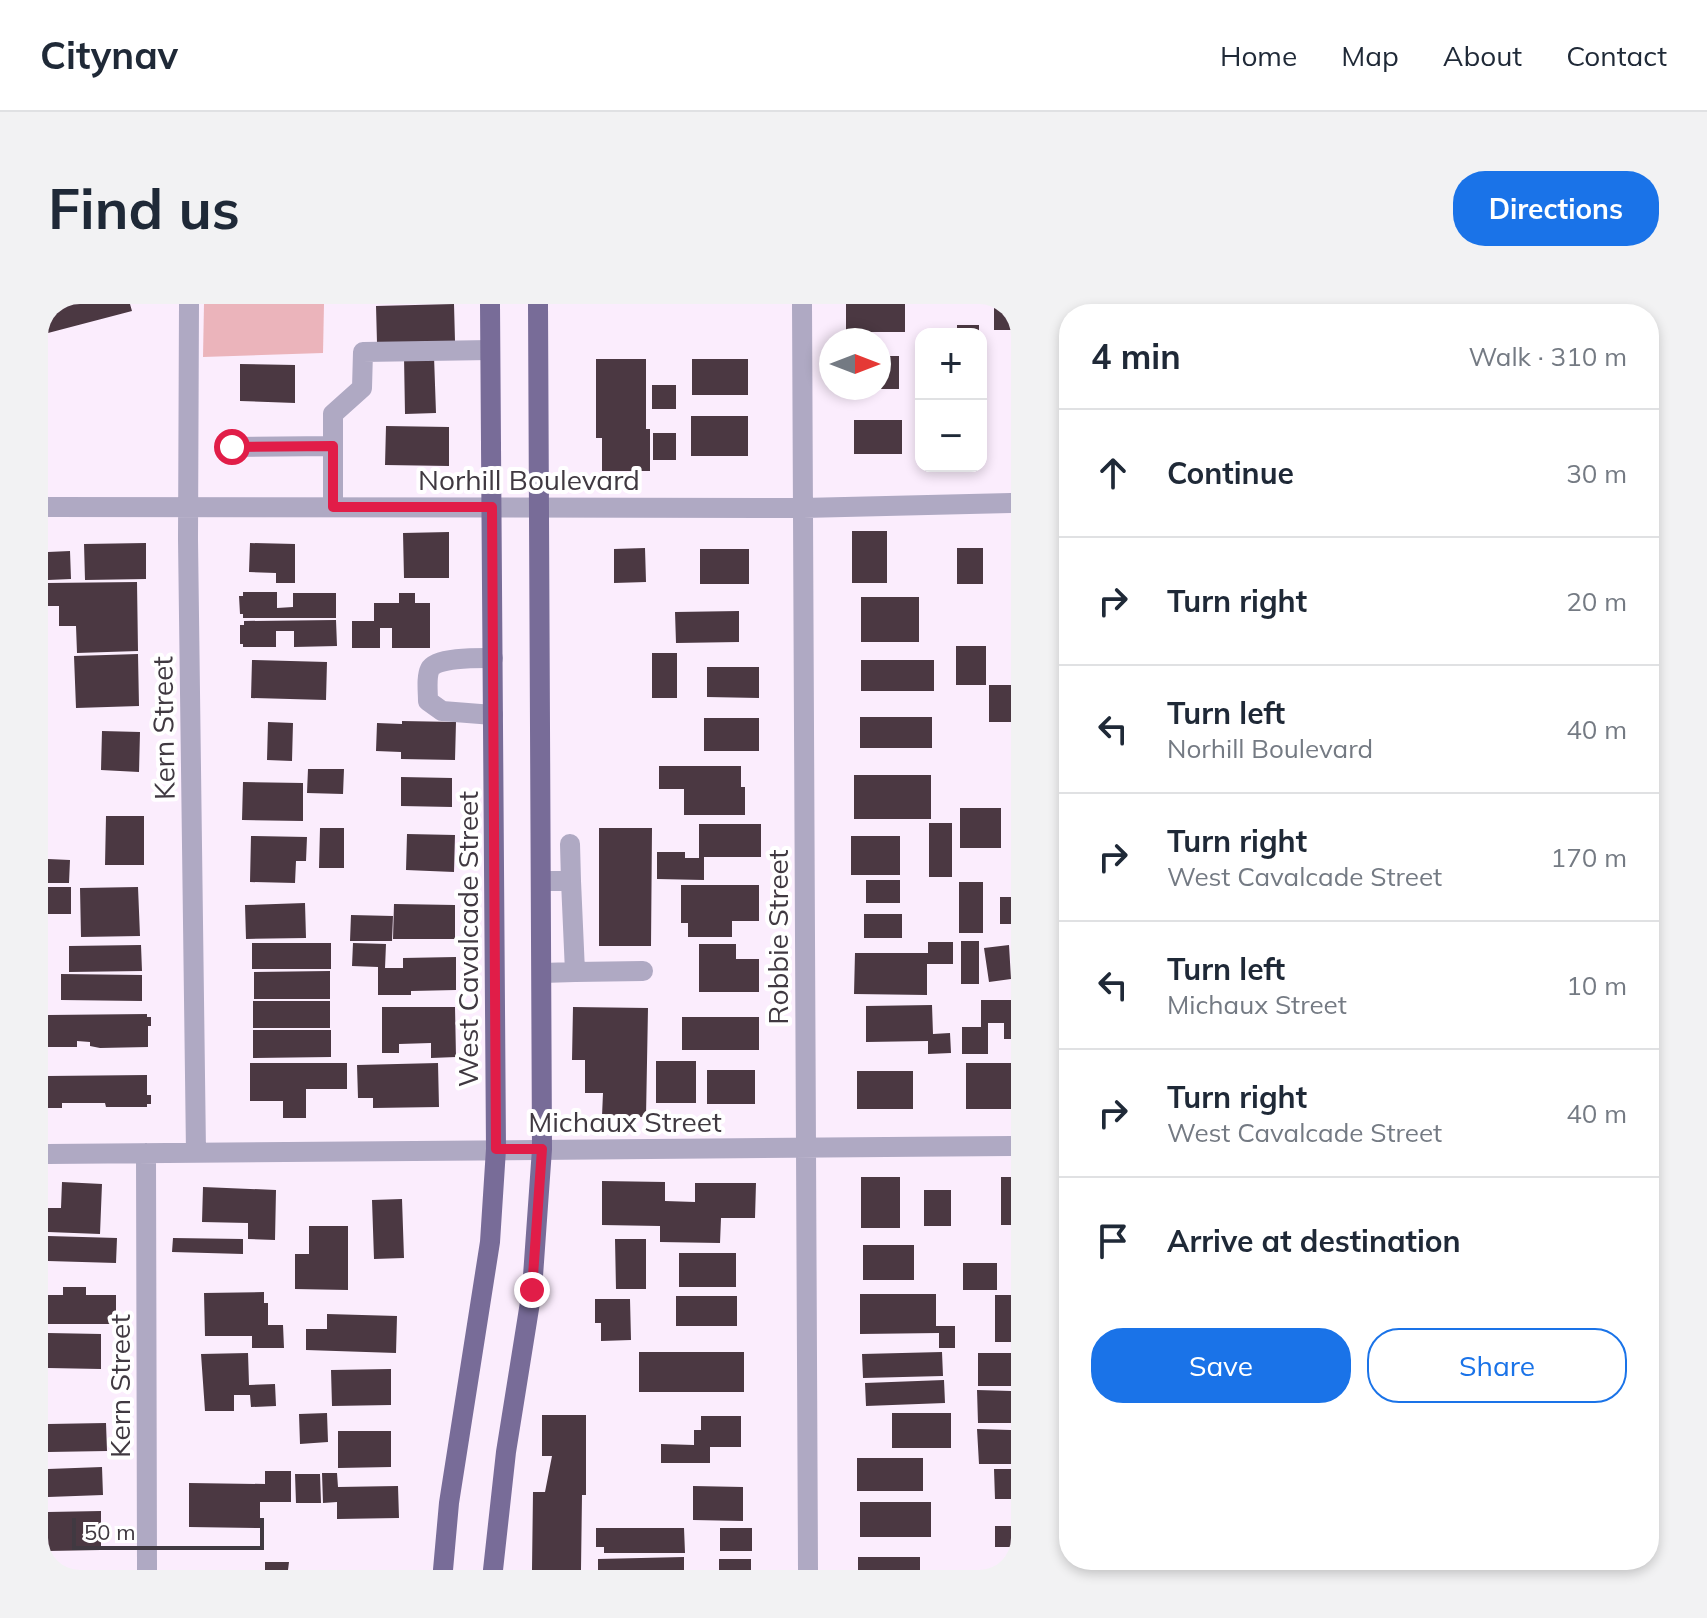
<!DOCTYPE html>
<html lang="en">
<head>
<meta charset="utf-8">
<style>
  body { margin:0; font-family:Mulish,sans-serif; background:#f2f2f3; color:#1f2937 }
  .controls { position:absolute; right:24px; top:24px; display:grid; overflow:hidden; border-radius:16px; box-shadow:0 4px 12px #0003 }
  .controls button { width:72px; height:72px; display:grid; place-items:center; padding:0; border:0; border-bottom:2px solid #e0e1e3; background:#fff; color:#1f2937; font:40px sans-serif }
  .compass { position:absolute; left:771px; top:24px; width:72px; height:72px; border-radius:50%; background:#fff; box-shadow:0 4px 12px #0003; rotate:90deg }
  .scale { position:absolute; left:24px; bottom:20px; width:192px; box-sizing:border-box; padding-left:8px; border:4px solid #403941; border-top:0; font-size:22px; line-height:28px; white-space:nowrap; color:#403941; -webkit-text-stroke:6px #fff; paint-order:stroke }
  .stop { position:absolute; width:24px; height:24px; margin:-18px; border:6px solid #e11d48; border-radius:50%; background:#fff }
  .stop.end { background:#e11d48; border-color:#fff; box-shadow:0 2px 8px #0008 }
  .list { margin:0; padding:0; list-style:none }
  h2 { display:flex; justify-content:space-between; align-items:center; height:104px; margin:0; padding:0 32px; font-size:34px }
  h2 small { font-size:26px; font-weight:400; color:#747a83 }
  .list li { display:grid; grid-template-columns:52px 1fr auto; gap:24px; align-items:center; box-sizing:border-box; height:128px; padding:0 32px; border-top:2px solid #e0e1e3 }
  .list b { display:block; font-size:30px; white-space:nowrap }
  .list p { margin:0; font-size:26px; white-space:nowrap; color:#747a83 }
  .list em { font-size:26px; font-style:normal; color:#747a83 }
  .actions { display:flex; gap:16px; padding:24px 32px }
  .actions a { flex:1; padding:18px 0; border:2px solid #1a73e8; border-radius:32px; text-align:center; font-size:28px; color:#1a73e8 }
  .actions .main { background:#1a73e8; color:#fff }
  .icon { flex:none; width:44px; height:44px; fill:none; stroke:currentColor; stroke-width:2; stroke-linecap:round; stroke-linejoin:round }
  .map { position:relative; flex:none; width:963px; height:1266px; overflow:hidden; border-radius:32px }
  header { display:flex; align-items:center; gap:48px; box-sizing:border-box; height:112px; padding:0 40px; background:#fff; border-bottom:2px solid #e0e1e3 }
  header strong { font-size:38px }
  nav { display:flex; gap:44px; margin-inline-start:auto; font-size:28px }
  .intro { display:flex; align-items:center; justify-content:space-between; box-sizing:border-box; height:192px; padding:0 48px }
  h1 { margin:0; font-size:56px }
  .button { padding:20px 36px; border-radius:32px; background:#1a73e8; color:#fff; font-size:28px; font-weight:700 }
  main { display:flex; gap:48px; padding:0 48px }
  aside { flex:1; background:#fff; border-radius:32px; box-shadow:0 4px 12px #0003 }
  .map>svg:first-child { display:block }
  .green { fill:#ebb4bb }
  .building { fill:#4b3842 }
  .lines { fill:none; stroke-linecap:round; stroke-linejoin:round }
  .minor { stroke:#afa9c3; stroke-width:20 }
  .major { stroke:#786c98; stroke-width:20 }
  .route { stroke:#e11d48; stroke-width:10 }
  .labels { text-anchor:middle; dominant-baseline:central; stroke-width:8; stroke-linejoin:round; paint-order:stroke }
  .street-label { font-size:28px; fill:#403941; stroke:#fff }
</style>
</head>
<body>
<header>
<strong>Citynav</strong>
<nav><a>Home</a><a>Map</a><a>About</a><a>Contact</a></nav>
</header>
<div class="intro"><h1>Find us</h1><a class="button">Directions</a></div>
<main>
<div class="map">
<svg width="963" height="1266" viewBox="0 0 963 1266">
  <rect width="100%" height="100%" fill="#fbedfd"/>
  <path class="green" d="M 156,0 L 276,0 L 275,49 L 155,53 Z"/>
  <path class="building" d="M 0,0 L 82,0 L 84,7 L 0,29 Z
    M 406,0 L 407,37 L 329,39 L 328,2 Z
    M 798,0 L 857,0 L 857,28 L 798,28 Z
    M 946,0 L 963,0 L 963,26 L 946,26 Z
    M 909,21 L 931,21 L 931,30 L 909,30 Z
    M 386,52 L 388,109 L 357,110 L 356,53 Z
    M 831,52 L 851,52 L 851,85 L 831,85 Z
    M 548,55 L 598,55 L 598,125 L 602,125 L 602,167 L 554,167 L 554,134 L 548,134 Z
    M 644,55 L 700,55 L 700,91 L 644,91 Z
    M 192,60 L 247,61 L 247,99 L 192,97 Z
    M 604,81 L 628,81 L 628,105 L 604,105 Z
    M 643,112 L 700,112 L 700,152 L 643,152 Z
    M 806,116 L 854,116 L 854,150 L 806,150 Z
    M 338,122 L 401,123 L 401,162 L 337,161 Z
    M 605,129 L 628,129 L 628,156 L 605,156 Z
    M 804,227 L 839,227 L 839,279 L 804,279 Z
    M 401,228 L 401,274 L 356,274 L 355,229 Z
    M 98,239 L 98,275 L 37,276 L 36,240 Z
    M 202,239 L 247,240 L 247,279 L 228,279 L 228,269 L 201,268 Z
    M 597,244 L 598,278 L 566,279 L 566,245 Z
    M 909,244 L 935,244 L 935,280 L 909,280 Z
    M 652,245 L 701,245 L 701,280 L 652,280 Z
    M 22,247 L 23,275 L 0,276 L 0,248 Z
    M 89,278 L 90,347 L 29,349 L 28,322 L 11,322 L 11,302 L 0,302 L 0,279 Z
    M 195,288 L 229,288 L 229,304 L 245,303 L 245,289 L 288,289 L 288,314 L 195,314 L 195,310 L 192,310 L 191,292 L 195,292 Z
    M 351,289 L 367,289 L 367,299 L 382,299 L 382,344 L 344,344 L 344,324 L 332,324 L 332,344 L 304,344 L 304,317 L 326,317 L 326,299 L 351,299 Z
    M 813,293 L 871,293 L 871,338 L 813,338 Z
    M 691,307 L 691,338 L 628,339 L 627,308 Z
    M 288,316 L 289,342 L 246,343 L 246,327 L 228,327 L 228,343 L 195,343 L 195,340 L 192,340 L 192,321 L 196,321 L 196,317 Z
    M 908,342 L 938,342 L 938,381 L 908,381 Z
    M 604,349 L 629,349 L 629,394 L 604,394 Z
    M 90,350 L 91,402 L 28,404 L 26,352 Z
    M 204,356 L 279,358 L 278,396 L 203,394 Z
    M 813,356 L 886,356 L 886,387 L 813,387 Z
    M 659,363 L 711,363 L 711,394 L 659,393 Z
    M 941,381 L 963,381 L 963,418 L 941,418 Z
    M 812,413 L 884,413 L 884,444 L 812,444 Z
    M 656,414 L 711,414 L 711,447 L 656,447 Z
    M 354,417 L 408,418 L 407,456 L 353,455 L 353,448 L 328,447 L 329,419 L 354,420 Z
    M 220,418 L 245,419 L 244,457 L 219,456 Z
    M 54,427 L 92,428 L 91,468 L 53,466 Z
    M 611,462 L 693,462 L 693,483 L 697,483 L 697,511 L 636,511 L 636,485 L 611,485 Z
    M 260,465 L 296,465 L 295,490 L 259,489 Z
    M 806,471 L 883,471 L 883,515 L 806,515 Z
    M 353,473 L 404,474 L 404,503 L 353,502 Z
    M 195,478 L 255,479 L 255,517 L 194,516 Z
    M 912,504 L 953,504 L 953,544 L 912,544 Z
    M 58,512 L 96,512 L 96,561 L 57,561 Z
    M 881,519 L 904,519 L 904,573 L 881,573 Z
    M 651,520 L 713,520 L 713,553 L 656,553 L 656,576 L 609,575 L 609,548 L 637,548 L 637,554 L 651,554 Z
    M 272,524 L 296,524 L 296,564 L 271,564 Z
    M 551,524 L 604,524 L 603,642 L 551,642 Z
    M 359,530 L 407,531 L 406,568 L 358,566 Z
    M 203,532 L 259,533 L 258,557 L 248,557 L 247,579 L 202,578 Z
    M 803,532 L 852,532 L 852,571 L 803,571 Z
    M 0,555 L 22,556 L 21,579 L 0,579 Z
    M 818,576 L 852,576 L 852,599 L 818,599 Z
    M 911,578 L 935,578 L 935,629 L 911,629 Z
    M 633,581 L 711,581 L 711,617 L 684,617 L 684,633 L 640,633 L 640,619 L 633,619 Z
    M 0,583 L 23,583 L 23,610 L 0,610 Z
    M 90,583 L 92,632 L 33,633 L 32,584 Z
    M 952,593 L 963,593 L 963,620 L 952,620 Z
    M 257,599 L 258,634 L 198,635 L 197,601 Z
    M 346,600 L 407,601 L 407,635 L 345,635 Z
    M 816,610 L 854,610 L 854,634 L 816,634 Z
    M 303,611 L 345,612 L 344,637 L 302,637 Z
    M 913,637 L 931,637 L 931,680 L 913,680 Z
    M 880,638 L 905,638 L 905,660 L 879,660 L 879,691 L 806,690 L 807,649 L 880,649 Z
    M 204,639 L 283,639 L 283,665 L 204,665 Z
    M 305,639 L 338,640 L 337,664 L 355,664 L 355,654 L 408,653 L 408,686 L 363,687 L 363,691 L 330,691 L 330,663 L 304,662 Z
    M 651,640 L 688,640 L 688,655 L 711,655 L 711,688 L 651,688 Z
    M 93,641 L 94,667 L 21,668 L 21,642 Z
    M 961,641 L 963,675 L 941,678 L 936,644 Z
    M 282,667 L 282,695 L 206,695 L 206,668 Z
    M 13,670 L 94,671 L 94,697 L 13,696 Z
    M 933,696 L 963,696 L 963,735 L 956,735 L 956,719 L 940,719 L 940,750 L 914,750 L 914,723 L 933,723 Z
    M 205,697 L 282,697 L 282,724 L 205,724 Z
    M 884,701 L 885,730 L 902,729 L 903,749 L 880,750 L 880,737 L 818,738 L 818,702 Z
    M 334,703 L 407,703 L 408,753 L 383,754 L 383,739 L 351,740 L 351,749 L 334,749 Z
    M 525,703 L 600,704 L 598,813 L 554,812 L 555,789 L 537,789 L 537,756 L 524,756 Z
    M 99,710 L 99,713 L 103,713 L 103,722 L 100,722 L 100,743 L 52,744 L 42,742 L 42,738 L 29,737 L 29,743 L 0,743 L 0,711 Z
    M 634,713 L 711,713 L 711,746 L 634,746 Z
    M 205,726 L 283,726 L 283,753 L 205,754 Z
    M 608,757 L 648,757 L 648,799 L 608,799 Z
    M 202,759 L 299,759 L 299,785 L 258,785 L 258,814 L 235,814 L 235,797 L 202,797 Z
    M 390,759 L 391,803 L 325,804 L 325,794 L 310,794 L 309,761 Z
    M 918,759 L 963,759 L 963,805 L 918,805 Z
    M 659,766 L 707,766 L 707,800 L 659,800 Z
    M 809,767 L 865,767 L 865,805 L 809,805 Z
    M 99,771 L 99,791 L 103,791 L 103,800 L 99,800 L 99,803 L 58,803 L 57,799 L 14,799 L 14,804 L 0,804 L 0,772 Z
    M 813,873 L 852,873 L 852,924 L 813,924 Z
    M 953,873 L 963,873 L 963,921 L 953,921 Z
    M 554,877 L 617,878 L 617,897 L 647,898 L 647,879 L 708,879 L 707,914 L 673,914 L 672,939 L 612,938 L 612,922 L 554,921 Z
    M 14,878 L 54,880 L 52,930 L 0,928 L 0,904 L 13,904 Z
    M 155,883 L 228,886 L 227,936 L 200,935 L 200,919 L 154,918 Z
    M 876,886 L 903,886 L 903,922 L 876,922 Z
    M 354,895 L 356,954 L 326,955 L 324,896 Z
    M 261,922 L 300,922 L 300,986 L 247,985 L 247,950 L 261,950 Z
    M 0,932 L 69,934 L 68,959 L 0,957 Z
    M 125,934 L 195,935 L 195,950 L 124,948 Z
    M 567,935 L 598,935 L 598,985 L 568,985 Z
    M 815,941 L 866,941 L 866,976 L 815,976 Z
    M 631,949 L 688,949 L 688,983 L 631,983 Z
    M 915,959 L 949,959 L 949,986 L 915,986 Z
    M 15,983 L 38,983 L 38,991 L 68,991 L 68,1020 L 0,1020 L 0,991 L 15,991 Z
    M 216,988 L 216,999 L 220,999 L 220,1021 L 235,1021 L 236,1044 L 204,1044 L 204,1032 L 157,1032 L 156,989 Z
    M 812,990 L 888,990 L 888,1022 L 907,1022 L 907,1044 L 891,1044 L 891,1029 L 812,1030 Z
    M 947,991 L 963,991 L 963,1038 L 947,1038 Z
    M 628,992 L 689,992 L 689,1022 L 628,1022 Z
    M 547,995 L 582,995 L 583,1036 L 553,1037 L 553,1019 L 547,1019 Z
    M 279,1010 L 349,1012 L 348,1049 L 258,1046 L 258,1025 L 279,1025 Z
    M 0,1029 L 53,1030 L 53,1065 L 0,1064 Z
    M 591,1048 L 696,1048 L 696,1088 L 591,1088 Z
    M 894,1048 L 895,1072 L 815,1074 L 814,1050 Z
    M 200,1049 L 201,1081 L 227,1080 L 228,1102 L 203,1103 L 202,1091 L 186,1091 L 186,1107 L 157,1107 L 153,1050 Z
    M 930,1049 L 963,1049 L 963,1082 L 930,1082 Z
    M 343,1065 L 343,1101 L 284,1102 L 283,1066 Z
    M 896,1076 L 897,1099 L 818,1102 L 817,1079 Z
    M 929,1086 L 963,1087 L 963,1119 L 930,1119 Z
    M 279,1109 L 280,1138 L 252,1140 L 251,1110 Z
    M 844,1109 L 903,1109 L 903,1144 L 844,1144 Z
    M 494,1111 L 538,1111 L 538,1191 L 534,1191 L 533,1266 L 484,1266 L 485,1188 L 497,1188 L 504,1152 L 494,1152 Z
    M 653,1112 L 693,1112 L 693,1143 L 662,1143 L 662,1159 L 613,1159 L 613,1140 L 646,1141 L 646,1126 L 653,1126 Z
    M 58,1119 L 59,1147 L 0,1148 L 0,1120 Z
    M 929,1125 L 963,1126 L 963,1160 L 931,1160 Z
    M 290,1127 L 343,1127 L 343,1163 L 290,1164 Z
    M 809,1154 L 875,1154 L 875,1187 L 809,1187 Z
    M 54,1163 L 55,1191 L 0,1193 L 0,1165 Z
    M 946,1165 L 963,1165 L 963,1195 L 947,1195 Z
    M 217,1167 L 243,1167 L 243,1198 L 212,1198 L 212,1224 L 141,1223 L 141,1179 L 217,1180 Z
    M 274,1169 L 289,1169 L 290,1183 L 350,1182 L 351,1214 L 289,1215 L 289,1198 L 275,1199 Z
    M 247,1170 L 272,1170 L 273,1199 L 248,1199 Z
    M 645,1182 L 695,1183 L 695,1217 L 645,1216 Z
    M 812,1198 L 883,1198 L 883,1233 L 812,1233 Z
    M 53,1207 L 53,1246 L 0,1247 L 0,1208 Z
    M 947,1222 L 963,1222 L 963,1243 L 947,1243 Z
    M 548,1224 L 636,1224 L 637,1249 L 556,1249 L 556,1243 L 548,1243 Z
    M 672,1224 L 704,1224 L 704,1247 L 672,1247 Z
    M 636,1253 L 636,1266 L 550,1266 L 550,1255 Z
    M 810,1253 L 872,1253 L 872,1266 L 810,1266 Z
    M 671,1255 L 703,1255 L 703,1266 L 671,1266 Z
    M 217,1258 L 241,1258 L 240,1266 L 217,1266 Z"/>
  <g class="lines">
    <path class="minor" d="M 141,0 L 140,235 L 148,848
      M 754,0 L 760,1266
      M 184,143 L 285,142
      M 0,203 L 755,204 L 963,199
      M 285,203 L 285,110 L 314,84 L 315,48 L 442,46
      M 445,354 C 432,354 388,353 382,365 C 378,373 380,388 380,397 L 394,407 L 445,411
      M 493,577 L 523,577 L 522,540
      M 523,577 L 527,668 L 595,667
      M 494,669 L 527,668
      M 98,849 L 99,1266
      M 0,850 L 963,842"/>
    <path class="major" d="M 395,1266 L 401,1199 L 442,938 L 448,845 L 442,0
      M 445,1266 L 458,1148 L 484,986 L 494,845 L 490,0"/>
  </g>
  <g class="lines">
    <path class="route" d="M 184,143 L 285,142 L 285,203 L 444,203 L 448,845 L 494,845 L 484,986"/>
  </g>
  <g class="labels">
    <g class="street-label">
      <text x="481" y="175">Norhill Boulevard</text>
      <text transform="translate(115 424) rotate(-91)">Kern Street</text>
      <text transform="translate(729 633) rotate(-90)">Robbie Street</text>
      <text transform="translate(419 635) rotate(-90)">West Cavalcade Street</text>
      <text x="577" y="817">Michaux Street</text>
      <text transform="translate(71 1082) rotate(-90)">Kern Street</text>
    </g>
  </g>
</svg>
<div class="controls">
<button>+</button>
<button>−</button>
</div>
<svg class="compass" viewBox="-18 -18 36 36"><path d="M0-13l5 13h-10z" fill="#e53935"/><path d="M0 13l5-13h-10z" fill="#747a83"/></svg>
<div class="scale">50 m</div>
<div class="stop" style="left:184px;top:143px"></div>
<div class="stop end" style="left:484px;top:986px"></div>
</div>
<aside>
<h2>4 min<small>Walk · 310 m</small></h2>
<ul class="list">
<li><svg class="icon" aria-label="ahead" viewBox="0 0 24 24"><path d="M12 20V5M6 11l6-6 6 6"/></svg><div><b>Continue</b></div><em>30 m</em></li>
<li><svg class="icon" aria-label="right" viewBox="0 0 24 24"><path d="M7 20v-9h11M14 6l5 5-5 5"/></svg><div><b>Turn right</b></div><em>20 m</em></li>
<li><svg class="icon" aria-label="left" viewBox="0 0 24 24"><path d="M17 20v-9H6M10 6l-5 5 5 5"/></svg><div><b>Turn left</b><p>Norhill Boulevard</p></div><em>40 m</em></li>
<li><svg class="icon" aria-label="right" viewBox="0 0 24 24"><path d="M7 20v-9h11M14 6l5 5-5 5"/></svg><div><b>Turn right</b><p>West Cavalcade Street</p></div><em>170 m</em></li>
<li><svg class="icon" aria-label="left" viewBox="0 0 24 24"><path d="M17 20v-9H6M10 6l-5 5 5 5"/></svg><div><b>Turn left</b><p>Michaux Street</p></div><em>10 m</em></li>
<li><svg class="icon" aria-label="right" viewBox="0 0 24 24"><path d="M7 20v-9h11M14 6l5 5-5 5"/></svg><div><b>Turn right</b><p>West Cavalcade Street</p></div><em>40 m</em></li>
<li><svg class="icon" aria-label="arrive" viewBox="0 0 24 24"><path d="M6 21V4h12l-3 4 3 4H6"/></svg><div><b>Arrive at destination</b></div></li>
</ul>
<div class="actions"><a class="main">Save</a><a>Share</a></div>
</aside>
</main>
</body>
</html>
